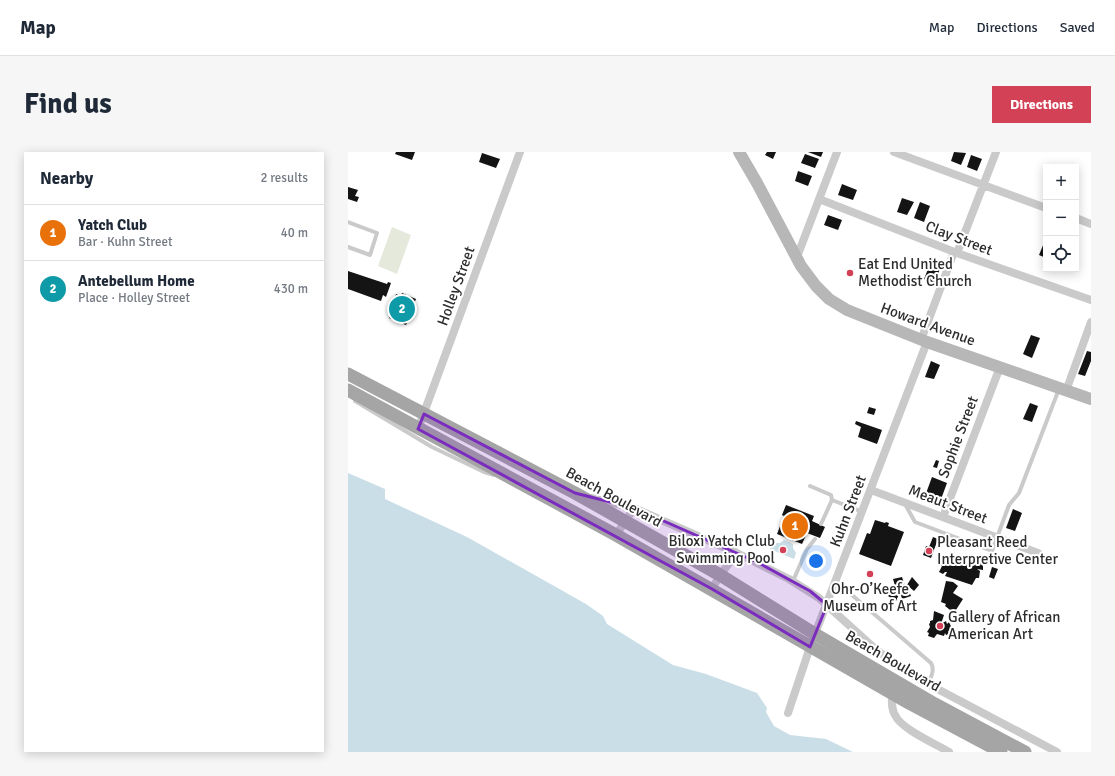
<!DOCTYPE html>
<html lang="en">
<head>
<meta charset="utf-8">
<style>
  body { margin:0; font-family:Signika,sans-serif; background:#f6f6f7; color:#1f2937 }
  .controls { position:absolute; right:12px; top:12px; display:grid; overflow:hidden; border-radius:0px; box-shadow:0 2px 10px #0003 }
  .controls button { width:36px; height:36px; display:grid; place-items:center; padding:0; border:0; border-bottom:1px solid #e0e1e3; background:#fff; color:#1f2937; font:20px sans-serif }
  .you { position:absolute; left:468px; top:409px; width:14px; height:14px; margin:-10px; border:3px solid #fff; border-radius:50%; background:#1a73e8; box-shadow:0 0 0 6px #1a73e833 }
  .badge { display:grid; place-items:center; width:26px; height:26px; border-radius:50%; background:#d24156; color:#fff; font-size:13px; font-weight:700 }
  .pin { position:absolute; translate:-50% -50%; border:2px solid #fff; box-shadow:0 1px 4px #0006 }
  .list { margin:0; padding:0; list-style:none }
  h2 { display:flex; justify-content:space-between; align-items:center; height:52px; margin:0; padding:0 16px; font-size:17px }
  h2 small { font-size:13px; font-weight:400; color:#747a83 }
  .list li { display:grid; grid-template-columns:26px 1fr auto; gap:12px; align-items:center; box-sizing:border-box; height:56px; padding:0 16px; border-top:1px solid #e0e1e3 }
  .list b { display:block; font-size:15px; white-space:nowrap }
  .list p { margin:0; font-size:13px; white-space:nowrap; color:#747a83 }
  .list em { font-size:13px; font-style:normal; color:#747a83 }
  .icon { flex:none; width:22px; height:22px; fill:none; stroke:currentColor; stroke-width:2; stroke-linecap:round; stroke-linejoin:round }
  .map { position:relative; flex:none; width:743px; height:600px; overflow:hidden; border-radius:0px }
  header { display:flex; align-items:center; gap:24px; box-sizing:border-box; height:56px; padding:0 20px; background:#fff; border-bottom:1px solid #e0e1e3 }
  header strong { font-size:19px }
  nav { display:flex; gap:22px; margin-inline-start:auto; font-size:14px }
  .intro { display:flex; align-items:center; justify-content:space-between; box-sizing:border-box; height:96px; padding:0 24px }
  h1 { margin:0; font-size:28px }
  .button { padding:10px 18px; border-radius:0px; background:#d24156; color:#fff; font-size:14px; font-weight:700 }
  main { display:flex; gap:24px; padding:0 24px }
  aside { flex:1; background:#fff; border-radius:0px; box-shadow:0 2px 10px #0003 }
  .map>svg:first-child { display:block }
  .green { fill:#e4e9dc }
  .water { fill:#cadee7 }
  .building { fill:#141414 }
  .lines { fill:none; stroke-linecap:round; stroke-linejoin:round }
  .lane { stroke:#cacaca; stroke-width:4 }
  .street { stroke:#cacaca; stroke-width:8 }
  .secondary { stroke:#b7b7b7; stroke-width:12 }
  .primary { stroke:#a5a5a5; stroke-width:13 }
  .marked { fill:#7b2cbf; fill-opacity:0.2; stroke:#7b2cbf; stroke-width:3; stroke-linejoin:round }
  .poi-dot { fill:#d24156; stroke:#fff; stroke-width:1.5 }
  .labels { text-anchor:middle; dominant-baseline:central; stroke-width:4; stroke-linejoin:round; paint-order:stroke }
  .street-label { font-size:15px; fill:#2d2d2d; stroke:#fff }
  .poi-label { font-size:15px; fill:#2d2d2d; stroke:#fff; text-anchor:start }
</style>
</head>
<body>
<header>
<strong>Map</strong>
<nav><a>Map</a><a>Directions</a><a>Saved</a></nav>
</header>
<div class="intro"><h1>Find us</h1><a class="button">Directions</a></div>
<main>
<aside>
<h2>Nearby<small>2 results</small></h2>
<ul class="list">
<li><span class="badge" style="background:#e8710a">1</span><div><b>Yatch Club</b><p>Bar · Kuhn Street</p></div><em>40 m</em></li>
<li><span class="badge" style="background:#0f9aa8">2</span><div><b>Antebellum Home</b><p>Place · Holley Street</p></div><em>430 m</em></li>
</ul>
</aside>
<div class="map">
<svg width="743" height="600" viewBox="0 0 743 600">
  <rect width="100%" height="100%" fill="#fff"/>
  <path class="green" d="M 44,75 L 63,83 L 49,122 L 30,114 Z"/>
  <path class="water" d="M 0,321 L 37,337 L 37,347 L 119,385 L 238,452 L 255,464 L 259,472 L 325,513 L 358,522 L 409,541 L 419,556 L 418,560 L 426,574 L 442,583 L 478,587 L 505,600 L 0,600 Z
    M 436,388 L 445,392 L 445,396 L 448,401 L 446,407 L 422,397 L 425,391 L 432,391 Z"/>
  <path class="building" d="M 48,0 L 67,0 L 64,8 L 47,2 Z
    M 419,0 L 428,0 L 425,7 L 417,3 Z
    M 460,0 L 475,0 L 473,5 Z
    M 606,0 L 618,1 L 613,13 L 603,9 Z
    M 134,1 L 152,7 L 148,16 L 131,10 Z
    M 457,2 L 471,7 L 467,16 L 453,11 Z
    M 623,3 L 634,7 L 629,19 L 619,15 Z
    M 450,19 L 464,24 L 460,34 L 447,29 Z
    M 494,32 L 509,38 L 505,48 L 490,43 Z
    M 0,35 L 10,38 L 7,44 L 11,45 L 9,50 L 0,47 Z
    M 554,46 L 566,50 L 559,63 L 549,60 Z
    M 572,50 L 582,54 L 576,70 L 566,66 Z
    M 480,63 L 494,68 L 490,78 L 476,73 Z
    M 698,86 L 698,106 L 691,103 Z
    M 584,107 L 594,111 L 587,131 L 576,127 Z
    M 0,119 L 39,132 L 40,130 L 43,131 L 38,145 L 35,143 L 33,149 L 0,137 Z
    M 54,141 L 68,147 L 64,157 L 66,158 L 63,164 L 62,163 L 58,173 L 41,166 L 45,157 L 43,156 L 48,142 L 53,144 Z
    M 683,183 L 692,186 L 684,206 L 675,202 Z
    M 739,199 L 743,200 L 743,209 L 737,224 L 730,222 Z
    M 583,209 L 592,213 L 586,227 L 577,225 Z
    M 682,251 L 690,254 L 684,270 L 675,267 Z
    M 521,255 L 528,257 L 526,263 L 519,261 Z
    M 508,269 L 534,278 L 529,292 L 510,285 L 513,275 L 507,272 Z
    M 588,308 L 591,309 L 589,316 L 585,315 Z
    M 584,325 L 599,331 L 592,350 L 577,344 Z
    M 438,353 L 466,364 L 464,369 L 477,375 L 472,386 L 459,381 L 454,392 L 429,382 L 436,364 L 434,363 Z
    M 665,357 L 674,361 L 667,379 L 658,376 Z
    M 527,368 L 537,371 L 538,370 L 541,371 L 540,374 L 556,380 L 543,414 L 511,402 L 519,381 L 522,382 Z
    M 585,385 L 590,387 L 583,406 L 575,403 L 578,394 L 581,395 Z
    M 607,405 L 635,407 L 635,418 L 629,417 L 632,419 L 631,426 L 628,426 L 624,433 L 597,424 L 599,420 L 597,420 L 595,422 L 591,420 L 594,414 L 593,414 L 595,410 L 599,411 L 603,408 L 604,411 L 607,409 Z
    M 705,406 L 709,408 L 707,413 L 703,411 Z
    M 644,415 L 650,417 L 646,427 L 641,425 Z
    M 554,425 L 557,434 L 548,437 L 545,427 Z
    M 564,425 L 571,433 L 566,439 L 559,433 Z
    M 598,429 L 605,430 L 610,434 L 605,441 L 615,447 L 606,461 L 597,454 L 598,452 L 593,450 Z
    M 545,437 L 552,440 L 548,449 L 540,444 Z
    M 560,437 L 563,444 L 554,447 L 552,439 Z
    M 586,459 L 596,463 L 593,472 L 598,469 L 599,472 L 601,470 L 606,481 L 600,479 L 602,482 L 598,483 L 597,481 L 596,484 L 589,482 L 586,486 L 580,484 L 581,481 L 579,480 L 582,475 L 581,472 L 582,471 L 582,469 L 585,468 Z"/>
  <g class="lines">
    <path class="lane" d="M 0,70 L 29,81 L 22,103 L 0,95
      M 7,249 L 84,295 L 136,320 L 146,323
      M 462,334 L 483,343 L 484,348
      M 557,352 L 567,370 L 644,399 L 661,353 L 671,341 L 711,237
      M 473,372 L 484,348 L 515,360
      M 445,429 L 459,397 L 467,387
      M 487,433 L 494,435 L 504,443 L 583,511 C 587,518 583,525 580,532"/>
    <path class="street" d="M 546,0 L 698,56
      M 471,47 L 609,101 L 743,148
      M 728,66 L 743,72
      M 609,101 L 648,0
      M 449,105 L 489,0
      M 573,188 L 606,100
      M 718,239 L 743,170
      M 70,277 L 172,0
      M 523,338 L 690,401
      M 243,346 L 286,356 L 389,401 L 441,427 L 471,446 L 524,494 L 549,514 L 580,532 L 709,600
      M 595,365 L 652,215
      M 268,383 L 286,356
      M 364,437 L 372,423 L 389,401
      M 544,541 C 544,549 543,557 547,563 C 553,577 588,592 601,600
      M 440,561 L 462,495 L 579,190"/>
    <path class="secondary" d="M 391,0 L 409,31 L 453,114 L 468,134 L 481,147 L 499,158 L 579,190 L 743,247"/>
    <path class="primary" d="M 0,222 L 227,341 L 372,423 L 467,482 L 587,552 L 677,600
      M 0,238 L 268,383 L 561,551 L 653,600"/>
  </g>
  <path class="marked" d="M 76,262 L 227,341 L 286,356 L 409,410 L 462,439 L 479,453 L 462,495 L 364,437 L 70,277 Z"/>
  <g class="poi-dot">
    <circle cx="502" cy="121" r="4"/>
    <circle cx="435" cy="398" r="4"/>
    <circle cx="581" cy="399" r="4"/>
    <circle cx="522" cy="422" r="4"/>
    <circle cx="592" cy="474" r="4"/>
  </g>
  <g class="labels">
    <g class="street-label">
      <text transform="translate(611 86) rotate(21)">Clay Street</text>
      <text transform="translate(108 134) rotate(-70)">Holley Street</text>
      <text transform="translate(580 172) rotate(20)">Howard Avenue</text>
      <text transform="translate(610 285) rotate(-69)">Sophie Street</text>
      <text transform="translate(266 345) rotate(29)">Beach Boulevard</text>
      <text transform="translate(600 352) rotate(21)">Meaut Street</text>
      <text transform="translate(500 359) rotate(-69)">Kuhn Street</text>
      <text transform="translate(545 509) rotate(30)">Beach Boulevard</text>
    </g>
    <g class="poi-label">
      <text x="510" y="112">Eat End United<tspan x="510" dy="17">Methodist Church</tspan></text>
      <text x="427" y="389" text-anchor="end">Biloxi Yatch Club<tspan x="427" dy="17">Swimming Pool</tspan></text>
      <text x="589" y="390">Pleasant Reed<tspan x="589" dy="17">Interpretive Center</tspan></text>
      <text x="522" y="437" text-anchor="middle">Ohr-O’Keefe<tspan x="522" dy="17">Museum of Art</tspan></text>
      <text x="600" y="465">Gallery of African<tspan x="600" dy="17">American Art</tspan></text>
    </g>
  </g>
</svg>
<div class="controls">
<button>+</button>
<button>−</button>
<button><svg class="icon" aria-label="locate" viewBox="0 0 24 24"><circle cx="12" cy="12" r="6"/><path d="M12 2v4M12 18v4M2 12h4M18 12h4"/></svg></button>
</div>
<div class="you"></div>
<div class="pin badge" style="left:447px;top:374px;background:#e8710a">1</div>
<div class="pin badge" style="left:54px;top:157px;background:#0f9aa8">2</div>
</div>
</main>
</body>
</html>
